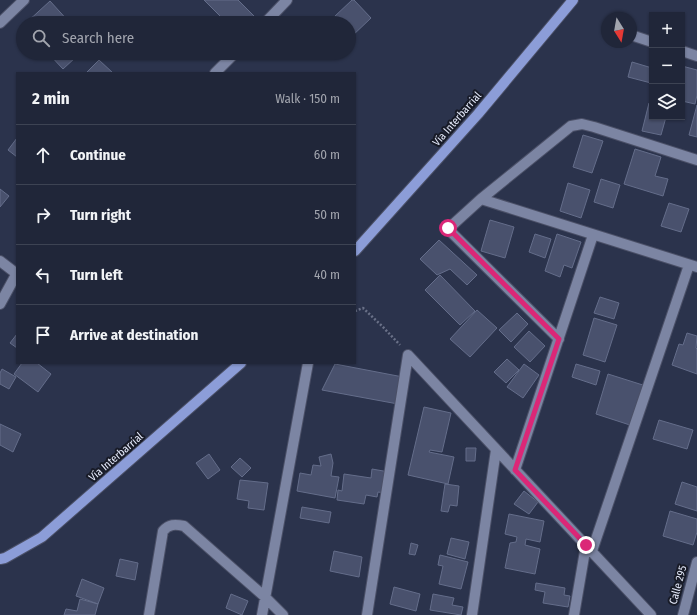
<!DOCTYPE html>
<html lang="en">
<head>
<meta charset="utf-8">
<style>
  body { margin:0; font-family:"Fira Sans Condensed",sans-serif; background:#282e41; color:#f1f3f6 }
  .controls { position:absolute; right:12px; top:12px; display:grid; overflow:hidden; border-radius:0px; box-shadow:0 1px 3px #0004 }
  .controls button { width:36px; height:36px; display:grid; place-items:center; padding:0; border:0; border-bottom:1px solid #3d4353; background:#202639; color:#f1f3f6; font:20px sans-serif }
  .compass { position:absolute; left:601px; top:12px; width:36px; height:36px; border-radius:50%; background:#202639; box-shadow:0 1px 3px #0004; rotate:169deg }
  .stop { position:absolute; width:12px; height:12px; margin:-9px; border:3px solid #db2777; border-radius:50%; background:#fff }
  .stop.end { background:#db2777; border-color:#fff; box-shadow:0 1px 4px #0008 }
  .list { margin:0; padding:0; list-style:none }
  h2 { display:flex; justify-content:space-between; align-items:center; height:52px; margin:0; padding:0 16px; font-size:17px }
  h2 small { font-size:13px; font-weight:400; color:#a2a5ae }
  .list li { display:grid; grid-template-columns:26px 1fr auto; gap:12px; align-items:center; box-sizing:border-box; height:60px; padding:0 16px; border-top:1px solid #3d4353 }
  .list b { display:block; font-size:15px; white-space:nowrap }
  .list em { font-size:13px; font-style:normal; color:#a2a5ae }
  .icon { flex:none; width:22px; height:22px; fill:none; stroke:currentColor; stroke-width:2; stroke-linecap:round; stroke-linejoin:round }
  .map { position:relative; flex:none; width:697px; height:615px; overflow:hidden }
  .search { position:absolute; background:#202639; box-shadow:0 1px 3px #0004; left:16px; top:16px; width:340px; height:44px; display:flex; align-items:center; gap:10px; box-sizing:border-box; padding:0 14px; border-radius:22px; color:#a2a5ae; font-size:15px }
  .panel { position:absolute; background:#202639; box-shadow:0 1px 3px #0004; left:16px; top:72px; width:340px; height:292px; border-radius:0px }
  .map>svg:first-child { display:block }
  .building { fill:#49516d; stroke:#646d8a }
  .lines { fill:none; stroke-linecap:round; stroke-linejoin:round }
  .minor-casing { stroke:#4b5067; stroke-width:12 }
  .major-casing { stroke:#4b5067; stroke-width:12 }
  .path { stroke:#6a7188; stroke-width:2.5; stroke-dasharray:2 2; stroke-linecap:butt }
  .minor { stroke:#7c85a3; stroke-width:10 }
  .major { stroke:#8c9dd8; stroke-width:10 }
  .route { stroke:#db2777; stroke-width:5 }
  .labels { text-anchor:middle; dominant-baseline:central; stroke-width:4; stroke-linejoin:round; paint-order:stroke }
  .street-label { font-size:11px; fill:#e6ebfc; stroke:#181b27 }
</style>
</head>
<body>
<div class="map">
<svg width="697" height="615" viewBox="0 0 697 615">
  <rect width="100%" height="100%" fill="#2b334c"/>
  <path class="building" d="M 204,0 L 238,0 L 254,16 L 247,23 L 227,23 Z
    M 352,0 L 354,0 L 371,18 L 350,38 L 349,23 L 340,23 L 334,17 Z
    M 50,1 L 70,23 L 26,23 Z
    M 48,53 L 72,53 L 76,57 L 63,69 Z
    M 99,60 L 113,73 L 86,73 Z
    M 632,62 L 652,68 L 651,83 L 628,77 Z
    M 682,66 L 697,70 L 697,95 L 695,104 L 682,101 Z
    M 649,103 L 652,104 L 652,117 L 666,117 L 661,135 L 642,131 Z
    M 697,105 L 697,137 L 689,135 Z
    M 583,135 L 603,141 L 592,173 L 573,167 Z
    M 17,138 L 17,157 L 8,150 Z
    M 635,149 L 661,157 L 655,176 L 668,179 L 663,196 L 624,184 Z
    M 601,179 L 620,185 L 613,208 L 594,202 Z
    M 568,183 L 590,190 L 581,218 L 560,211 Z
    M 0,189 L 9,196 L 0,207 Z
    M 669,203 L 689,209 L 681,232 L 661,226 Z
    M 490,220 L 514,227 L 505,258 L 481,251 Z
    M 535,234 L 551,239 L 545,258 L 529,252 Z
    M 557,234 L 581,242 L 572,268 L 564,265 L 560,277 L 545,271 Z
    M 439,240 L 477,275 L 467,285 L 450,269 L 437,275 L 420,259 Z
    M 440,275 L 475,311 L 460,325 L 425,290 Z
    M 600,297 L 619,303 L 614,319 L 594,313 Z
    M 477,310 L 497,328 L 470,357 L 450,339 Z
    M 517,313 L 528,324 L 511,342 L 499,330 Z
    M 594,318 L 617,325 L 605,362 L 583,355 Z
    M 529,331 L 545,346 L 530,362 L 514,347 Z
    M 687,333 L 697,336 L 696,348 L 697,349 L 697,374 L 672,365 L 679,344 L 683,345 Z
    M 17,334 L 17,348 L 10,343 Z
    M 507,359 L 519,370 L 506,383 L 494,372 Z
    M 22,363 L 37,363 L 51,374 L 38,392 L 14,374 Z
    M 335,364 L 403,377 L 398,404 L 322,390 Z
    M 524,364 L 539,375 L 523,398 L 507,387 Z
    M 576,364 L 600,371 L 596,385 L 572,377 Z
    M 2,369 L 16,377 L 9,389 L 0,384 L 0,373 Z
    M 608,374 L 646,386 L 633,426 L 596,414 Z
    M 424,407 L 451,413 L 442,452 L 430,450 L 429,452 L 454,457 L 448,484 L 408,475 Z
    M 659,420 L 693,430 L 687,449 L 653,439 Z
    M 0,424 L 21,434 L 13,452 L 0,445 Z
    M 466,448 L 476,448 L 475,461 L 466,461 Z
    M 209,454 L 220,470 L 208,479 L 196,463 Z
    M 331,454 L 333,463 L 331,476 L 339,477 L 335,498 L 297,491 L 300,473 L 311,475 L 313,465 L 321,466 L 319,457 Z
    M 240,458 L 251,468 L 242,477 L 231,467 Z
    M 372,469 L 389,472 L 385,493 L 378,492 L 377,497 L 366,495 L 364,504 L 337,500 L 338,490 L 342,491 L 344,474 L 371,478 Z
    M 240,480 L 268,483 L 264,510 L 248,508 L 249,501 L 237,499 Z
    M 682,482 L 697,487 L 697,511 L 675,504 Z
    M 445,484 L 459,486 L 457,506 L 450,505 L 448,512 L 441,511 Z
    M 524,491 L 538,502 L 529,514 L 514,504 Z
    M 302,507 L 331,512 L 329,523 L 300,518 Z
    M 670,511 L 697,519 L 697,532 L 693,545 L 663,536 Z
    M 509,514 L 544,521 L 540,542 L 526,539 L 525,545 L 540,549 L 535,574 L 505,568 L 510,543 L 516,542 L 517,537 L 505,534 Z
    M 451,538 L 469,542 L 465,559 L 447,554 Z
    M 411,543 L 418,545 L 415,555 L 409,554 Z
    M 334,551 L 362,557 L 359,577 L 330,571 Z
    M 440,555 L 468,562 L 461,589 L 439,584 L 443,566 L 438,565 Z
    M 120,559 L 138,563 L 135,580 L 116,576 Z
    M 82,579 L 104,588 L 98,604 L 76,596 Z
    M 536,583 L 565,588 L 564,595 L 570,596 L 568,607 L 543,603 L 545,592 L 535,590 Z
    M 394,587 L 420,594 L 416,611 L 390,604 Z
    M 231,594 L 248,601 L 242,615 L 226,608 Z
    M 433,594 L 454,598 L 452,605 L 463,607 L 461,615 L 430,610 Z
    M 80,599 L 98,604 L 95,615 L 64,615 L 66,609 L 77,611 Z"/>
  <g class="lines">
    <g class="minor-casing">
      <path id="minor" d="M 0,23 L 24,0
        M 265,23 L 287,0
        M 631,35 L 652,42
        M 682,51 L 697,56
        M 215,73 L 235,53
        M 481,199 L 697,267
        M 0,261 L 17,274
        M 0,304 L 17,273
        M 559,339 L 448,229 L 481,199 L 571,126 L 582,124 L 594,127 L 697,160
        M 408,355 L 651,615
        M 515,470 L 593,235
        M 592,551 L 689,265
        M 149,615 L 163,531 C 169,524 175,524 184,526 L 265,597 L 283,615
        M 262,615 L 308,363
        M 367,615 L 408,355
        M 472,615 L 496,450
        M 574,615 L 586,545
        M 683,615 L 697,562"/>
    </g>
    <g class="major-casing">
      <path id="major" d="M 355,251 L 478,114 L 573,0
        M 0,559 L 5,558 L 42,537 L 241,363"/>
    </g>
    <path class="path" d="M 355,311 L 363,308 L 382,326 L 400,345"/>
    <use href="#minor" class="minor"/>
    <use href="#major" class="major"/>
  </g>
  <g class="lines">
    <path class="route" d="M 448,228 L 559,339 L 515,470 L 586,545"/>
  </g>
  <g class="labels">
    <g class="street-label">
      <text transform="translate(457 119) rotate(-49)">Vía Interbarrial</text>
      <text transform="translate(116 457) rotate(-41)">Vía Interbarrial</text>
      <text transform="translate(678 585) rotate(-75)">Calle 295</text>
    </g>
  </g>
</svg>
<div class="controls">
<button>+</button>
<button>−</button>
<button><svg class="icon" aria-label="layers" viewBox="0 0 24 24"><path d="M12 4l9 5-9 5-9-5zM3 14l9 5 9-5"/></svg></button>
</div>
<svg class="compass" viewBox="-18 -18 36 36"><path d="M0-13l5 13h-10z" fill="#e53935"/><path d="M0 13l5-13h-10z" fill="#a2a5ae"/></svg>
<div class="stop" style="left:448px;top:228px"></div>
<div class="stop end" style="left:586px;top:545px"></div>
<div class="search"><svg class="icon" aria-label="search" viewBox="0 0 24 24"><circle cx="10" cy="10" r="6"/><path d="M15 15l6 6"/></svg>Search here</div>
<section class="panel">
<h2>2 min<small>Walk · 150 m</small></h2>
<ul class="list">
<li><svg class="icon" aria-label="ahead" viewBox="0 0 24 24"><path d="M12 20V5M6 11l6-6 6 6"/></svg><div><b>Continue</b></div><em>60 m</em></li>
<li><svg class="icon" aria-label="right" viewBox="0 0 24 24"><path d="M7 20v-9h11M14 6l5 5-5 5"/></svg><div><b>Turn right</b></div><em>50 m</em></li>
<li><svg class="icon" aria-label="left" viewBox="0 0 24 24"><path d="M17 20v-9H6M10 6l-5 5 5 5"/></svg><div><b>Turn left</b></div><em>40 m</em></li>
<li><svg class="icon" aria-label="arrive" viewBox="0 0 24 24"><path d="M6 21V4h12l-3 4 3 4H6"/></svg><div><b>Arrive at destination</b></div></li>
</ul>
</section>
</div>
</body>
</html>
